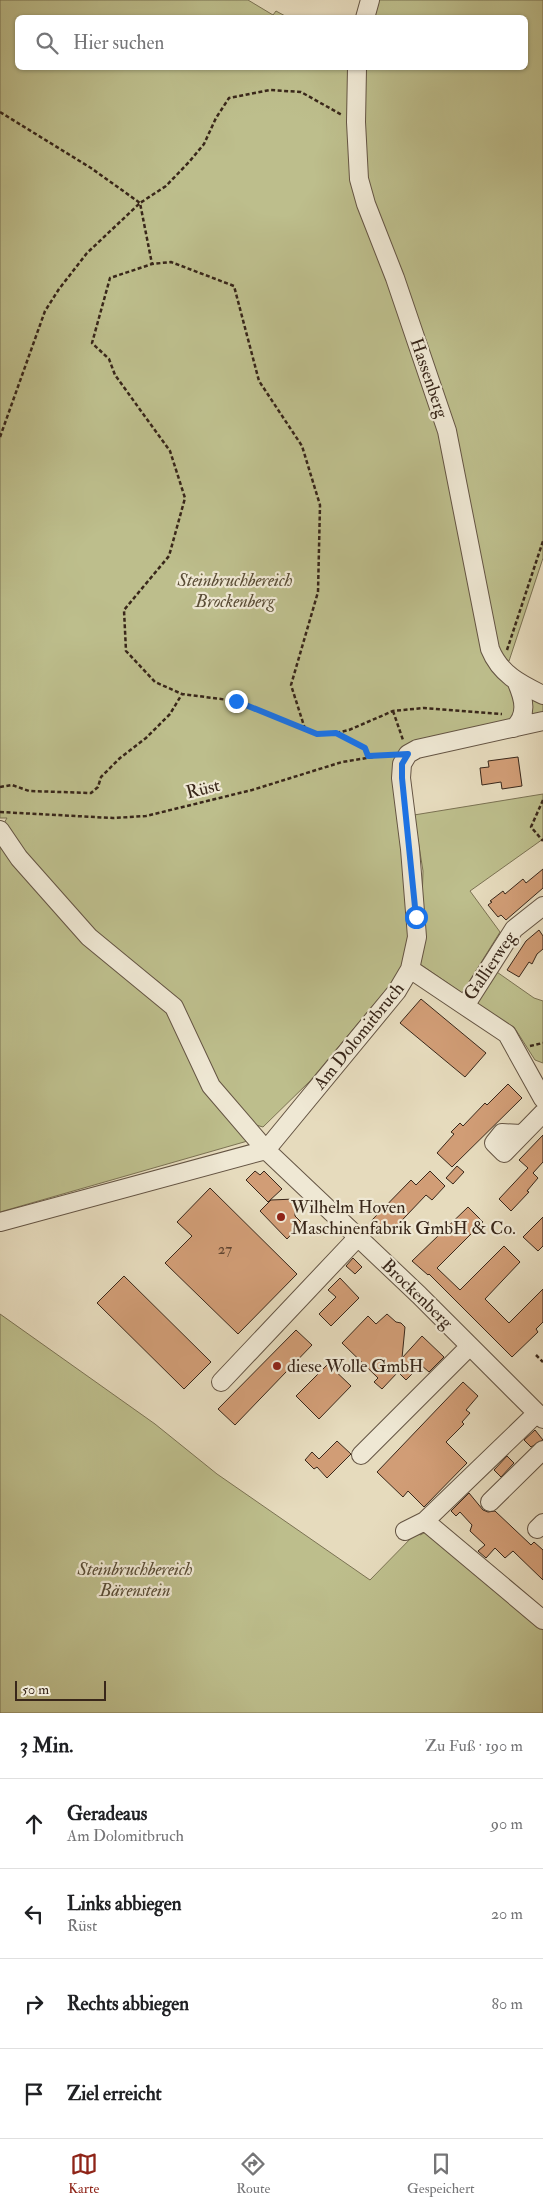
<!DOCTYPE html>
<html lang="de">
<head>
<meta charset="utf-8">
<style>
  body { margin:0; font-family:"IM FELL Double Pica",serif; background:#f2f2f2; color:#202124 }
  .scale { position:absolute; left:15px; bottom:12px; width:91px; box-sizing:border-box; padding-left:5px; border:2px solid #39271a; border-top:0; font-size:14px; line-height:18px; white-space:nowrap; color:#39271a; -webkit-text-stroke:4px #efe8d4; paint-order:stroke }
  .stop { position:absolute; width:15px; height:15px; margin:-11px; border:4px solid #1a73e8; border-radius:50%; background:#fff }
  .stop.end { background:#1a73e8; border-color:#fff; box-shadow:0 1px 5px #0008 }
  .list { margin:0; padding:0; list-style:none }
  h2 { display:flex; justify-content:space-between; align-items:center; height:65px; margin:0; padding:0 20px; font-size:21px }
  h2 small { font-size:16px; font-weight:400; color:#757577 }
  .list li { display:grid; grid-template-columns:32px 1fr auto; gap:15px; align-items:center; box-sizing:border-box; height:90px; padding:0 20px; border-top:1px solid #e0e0e0 }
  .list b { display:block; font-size:19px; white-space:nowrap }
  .list p { margin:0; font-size:16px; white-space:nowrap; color:#757577 }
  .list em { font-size:16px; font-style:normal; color:#757577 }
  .icon { flex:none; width:28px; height:28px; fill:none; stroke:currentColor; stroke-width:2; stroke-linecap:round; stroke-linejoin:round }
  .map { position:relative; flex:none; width:543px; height:1713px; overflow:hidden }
  .search { position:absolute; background:#fff; box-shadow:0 1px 4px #0004; left:15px; right:15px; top:15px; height:55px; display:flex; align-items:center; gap:12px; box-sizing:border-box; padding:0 18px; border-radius:8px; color:#757577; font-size:19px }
  .sheet { height:425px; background:#fff }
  nav { display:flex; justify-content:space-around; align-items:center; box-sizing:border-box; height:70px; border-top:1px solid #e0e0e0; background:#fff; font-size:14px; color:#757577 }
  nav a { display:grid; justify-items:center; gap:2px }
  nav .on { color:#8f2418 }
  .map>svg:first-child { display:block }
  .green { fill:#bdbe8c; stroke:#7b7253 }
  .building { fill:#d19d76; stroke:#39271a }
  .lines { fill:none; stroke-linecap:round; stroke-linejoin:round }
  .minor-casing { stroke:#645443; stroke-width:20 }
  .path { stroke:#39271a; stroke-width:2.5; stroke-dasharray:4 2.5; stroke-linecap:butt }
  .minor { stroke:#efe8d4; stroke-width:18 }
  .route { stroke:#1a73e8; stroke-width:6 }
  .poi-dot { fill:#8f2418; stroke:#efe8d4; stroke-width:2 }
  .labels { text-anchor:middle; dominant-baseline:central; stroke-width:4.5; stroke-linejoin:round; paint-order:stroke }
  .number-label { font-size:15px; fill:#5f4431 }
  .street-label { font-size:18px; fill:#39271a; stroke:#efe8d4 }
  .park-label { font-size:18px; font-style:italic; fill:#5a4d36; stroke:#efe8d4 }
  .poi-label { font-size:18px; fill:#39271a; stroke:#efe8d4; text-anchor:start }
</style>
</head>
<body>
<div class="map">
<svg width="543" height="1713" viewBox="0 0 543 1713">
  <rect width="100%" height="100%" fill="#e6dbbd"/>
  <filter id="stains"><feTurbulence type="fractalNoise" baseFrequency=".004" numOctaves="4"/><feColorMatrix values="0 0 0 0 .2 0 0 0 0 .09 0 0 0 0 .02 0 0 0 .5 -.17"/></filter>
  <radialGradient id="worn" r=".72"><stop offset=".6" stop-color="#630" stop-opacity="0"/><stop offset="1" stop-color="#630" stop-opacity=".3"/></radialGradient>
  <path class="green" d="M 0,0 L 248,0 L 273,15 L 276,11 L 287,17 L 18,18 L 18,68 L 526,68 L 526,18 L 359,17 L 363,0 L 543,0 L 543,558 L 509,661 L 501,664 L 543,700 L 543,729 L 395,763 L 413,933 L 400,973 L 310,1081 L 263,1127 L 256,1125 L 222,1095 L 180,1008 L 160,983 L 108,944 L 23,854 L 3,825 L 7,818 L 0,818 Z
    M 543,794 L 543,839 L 470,891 L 500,932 L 462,993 L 420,964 L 423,871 L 414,815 Z
    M 0,842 L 171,1012 L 216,1106 L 251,1140 L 0,1212 Z
    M 494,970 L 534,998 L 543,1001 L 543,1063 L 535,1060 L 514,1027 L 471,1005 Z
    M 0,1314 L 155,1424 L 217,1474 L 370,1580 L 417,1532 L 420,1535 L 430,1530 L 543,1626 L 543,1713 L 0,1713 Z"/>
  <path class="building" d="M 518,757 L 522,786 L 502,789 L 501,782 L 482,785 L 480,768 L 489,767 L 488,761 Z
    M 543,869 L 543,888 L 506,920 L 501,915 L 498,917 L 488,905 L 492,902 L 490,901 L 503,891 L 505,894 L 523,879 L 526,883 Z
    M 539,930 L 543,936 L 543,949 L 537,954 L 532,964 L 529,962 L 519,977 L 507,970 L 526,941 Z
    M 421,999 L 486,1053 L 465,1077 L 400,1023 Z
    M 508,1084 L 522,1098 L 452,1167 L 437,1153 L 454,1134 L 451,1132 L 460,1123 L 463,1126 L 485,1103 L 487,1105 Z
    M 543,1135 L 543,1162 L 533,1173 L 538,1178 L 527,1191 L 529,1192 L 511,1211 L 499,1199 L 528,1168 L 519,1160 Z
    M 457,1166 L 464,1172 L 453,1184 L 446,1178 Z
    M 255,1171 L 260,1175 L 264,1171 L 282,1189 L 268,1202 L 246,1180 Z
    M 430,1171 L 445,1186 L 432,1200 L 426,1195 L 387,1236 L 371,1221 L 411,1180 L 416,1185 Z
    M 210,1188 L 297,1274 L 238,1334 L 165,1263 L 192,1236 L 177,1222 Z
    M 295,1199 L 295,1216 L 302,1223 L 287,1239 L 260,1211 L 271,1200 Z
    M 468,1207 L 483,1222 L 437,1268 L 460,1290 L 504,1246 L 520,1262 L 485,1299 L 509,1323 L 543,1289 L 543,1322 L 536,1329 L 538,1332 L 512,1357 L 429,1274 L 428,1275 L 412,1261 Z
    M 543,1217 L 543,1246 L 538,1251 L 523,1237 Z
    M 353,1258 L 362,1267 L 355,1274 L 346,1266 Z
    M 124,1276 L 211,1362 L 184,1389 L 97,1303 Z
    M 340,1278 L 359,1298 L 331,1326 L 319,1314 L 336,1297 L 328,1290 Z
    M 387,1314 L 396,1322 L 401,1323 L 405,1327 L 402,1358 L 422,1336 L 444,1357 L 429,1372 L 421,1365 L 406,1380 L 398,1372 L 382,1389 L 374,1382 L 378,1378 L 342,1343 L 368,1316 L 376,1324 Z
    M 296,1330 L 312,1345 L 235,1425 L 218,1409 Z
    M 328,1364 L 351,1386 L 319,1419 L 296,1396 Z
    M 463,1382 L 478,1396 L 466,1410 L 470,1413 L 462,1422 L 464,1424 L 446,1442 L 467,1463 L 424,1507 L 408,1491 L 403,1497 L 377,1472 Z
    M 535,1430 L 543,1440 L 531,1447 L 524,1440 Z
    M 337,1441 L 351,1454 L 327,1478 L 317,1467 L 314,1469 L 305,1460 L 312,1452 L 319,1459 Z
    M 507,1456 L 514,1463 L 501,1477 L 494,1470 Z
    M 469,1493 L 483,1510 L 488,1512 L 495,1511 L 531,1545 L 534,1542 L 543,1550 L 543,1580 L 513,1551 L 505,1558 L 495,1548 L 486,1558 L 478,1551 L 485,1545 L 470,1531 L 472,1525 L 460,1512 L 456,1516 L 451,1511 Z"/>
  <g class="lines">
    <g class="minor-casing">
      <path id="minor" d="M 365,18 L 370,0
        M 357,68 L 356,122 L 359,179 L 366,204 L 395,278 L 447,431 L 490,649 C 500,674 520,684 543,695
        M 514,728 C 528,715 524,699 517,683
        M 0,830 L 19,858 L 89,937 L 174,1007 L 211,1086 L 266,1150 L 419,1295 L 543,1419
        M 410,969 L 465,1006 L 514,929 L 543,906
        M 465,1006 L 507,1034 L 543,1099
        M 521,1134 L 502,1133 L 494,1143 L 504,1153 L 543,1113
        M 266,1150 L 397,991 L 410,969 L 417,937 L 410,849 L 401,778 L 402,764 L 408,754 L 417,749 L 543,721
        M 0,1222 L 266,1150
        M 221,1382 L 358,1237
        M 537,1413 L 425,1521 L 543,1620
        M 361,1455 L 470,1346
        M 490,1502 L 543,1450
        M 537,1529 L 543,1523
        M 405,1531 L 425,1521"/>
    </g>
    <path class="path" d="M 0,112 L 91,168 L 140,203 L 152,264
      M 0,437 L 45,311 L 59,289 L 87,253 L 140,203 L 166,186 L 189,162 L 204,144 L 216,118 L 229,98 L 270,90 L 301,92 L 342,115
      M 507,650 L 543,541
      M 393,711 L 403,740
      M 305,729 L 291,685 L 318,592 L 320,505 L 302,446 L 259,381 L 234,286 L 171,262 L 152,264 L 110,278 L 92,343 L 109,359 L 115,375 L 170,451 L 185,498 L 169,556 L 124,610 L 126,651 L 155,682 L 182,694 L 236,701 L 317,734 L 336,733 L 349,730 L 393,711 L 424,708 L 502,714
      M 338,734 L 365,748 L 368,756
      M 0,787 L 12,785 L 29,791 L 91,793 L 98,787 L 101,777 L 120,758 L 146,738 L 170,714 L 182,694
      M 543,800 L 531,827 L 543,841
      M 0,812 L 113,818 L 146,816 L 252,790 L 342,762 L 392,754
      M 530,1046 L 543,1043
      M 536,1355 L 543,1362"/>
    <use href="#minor" class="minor"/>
  </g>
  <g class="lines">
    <path class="route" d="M 236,701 L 317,734 L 336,733 L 365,748 L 368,756 L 408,754 L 402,764 L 402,778 L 416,917"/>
  </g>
  <g class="poi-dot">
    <circle cx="281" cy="1217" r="5"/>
    <circle cx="277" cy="1366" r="5"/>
  </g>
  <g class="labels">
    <g class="number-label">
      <text x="225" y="1249">27</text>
    </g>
    <g class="street-label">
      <text transform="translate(429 378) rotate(71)">Hassenberg</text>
      <text transform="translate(203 789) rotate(-14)">Rüst</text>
      <text transform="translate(490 966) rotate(-56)">Gallierweg</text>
      <text transform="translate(359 1036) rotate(-51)">Am Dolomitbruch</text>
      <text transform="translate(417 1294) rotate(44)">Brockenberg</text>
    </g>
    <g class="park-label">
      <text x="235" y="580">Steinbruchbereich<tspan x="235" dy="21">Brockenberg</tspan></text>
      <text x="135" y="1569">Steinbruchbereich<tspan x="135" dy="21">Bärenstein</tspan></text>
    </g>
    <g class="poi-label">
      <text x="291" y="1207">Wilhelm Hoven<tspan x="291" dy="21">Maschinenfabrik GmbH &amp; Co.</tspan></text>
      <text x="287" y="1366">diese Wolle GmbH</text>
    </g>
  </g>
  <rect width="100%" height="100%" filter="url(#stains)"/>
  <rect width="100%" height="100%" fill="url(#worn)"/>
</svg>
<div class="scale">50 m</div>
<div class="stop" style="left:416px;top:917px"></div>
<div class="stop end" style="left:236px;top:701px"></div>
<div class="search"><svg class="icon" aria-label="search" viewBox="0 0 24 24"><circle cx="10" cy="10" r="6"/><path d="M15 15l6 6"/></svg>Hier suchen</div>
</div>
<section class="sheet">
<h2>3 Min.<small>Zu Fuß · 190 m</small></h2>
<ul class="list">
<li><svg class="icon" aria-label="ahead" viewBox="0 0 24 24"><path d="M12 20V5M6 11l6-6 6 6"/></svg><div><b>Geradeaus</b><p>Am Dolomitbruch</p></div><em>90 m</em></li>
<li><svg class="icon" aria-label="left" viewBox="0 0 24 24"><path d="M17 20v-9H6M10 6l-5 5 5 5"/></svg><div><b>Links abbiegen</b><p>Rüst</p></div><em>20 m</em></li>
<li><svg class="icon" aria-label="right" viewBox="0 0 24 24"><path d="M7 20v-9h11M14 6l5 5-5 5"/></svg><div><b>Rechts abbiegen</b></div><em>80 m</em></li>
<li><svg class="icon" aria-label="arrive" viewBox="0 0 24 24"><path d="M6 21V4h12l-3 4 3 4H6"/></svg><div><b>Ziel erreicht</b></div></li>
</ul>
</section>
<nav>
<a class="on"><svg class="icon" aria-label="map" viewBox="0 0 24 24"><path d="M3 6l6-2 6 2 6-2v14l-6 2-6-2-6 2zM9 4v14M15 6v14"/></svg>Karte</a>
<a><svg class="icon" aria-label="directions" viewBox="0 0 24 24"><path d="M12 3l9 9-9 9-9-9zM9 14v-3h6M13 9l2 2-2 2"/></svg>Route</a>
<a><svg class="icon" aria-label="saved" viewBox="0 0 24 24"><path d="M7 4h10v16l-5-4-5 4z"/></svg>Gespeichert</a>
</nav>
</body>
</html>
